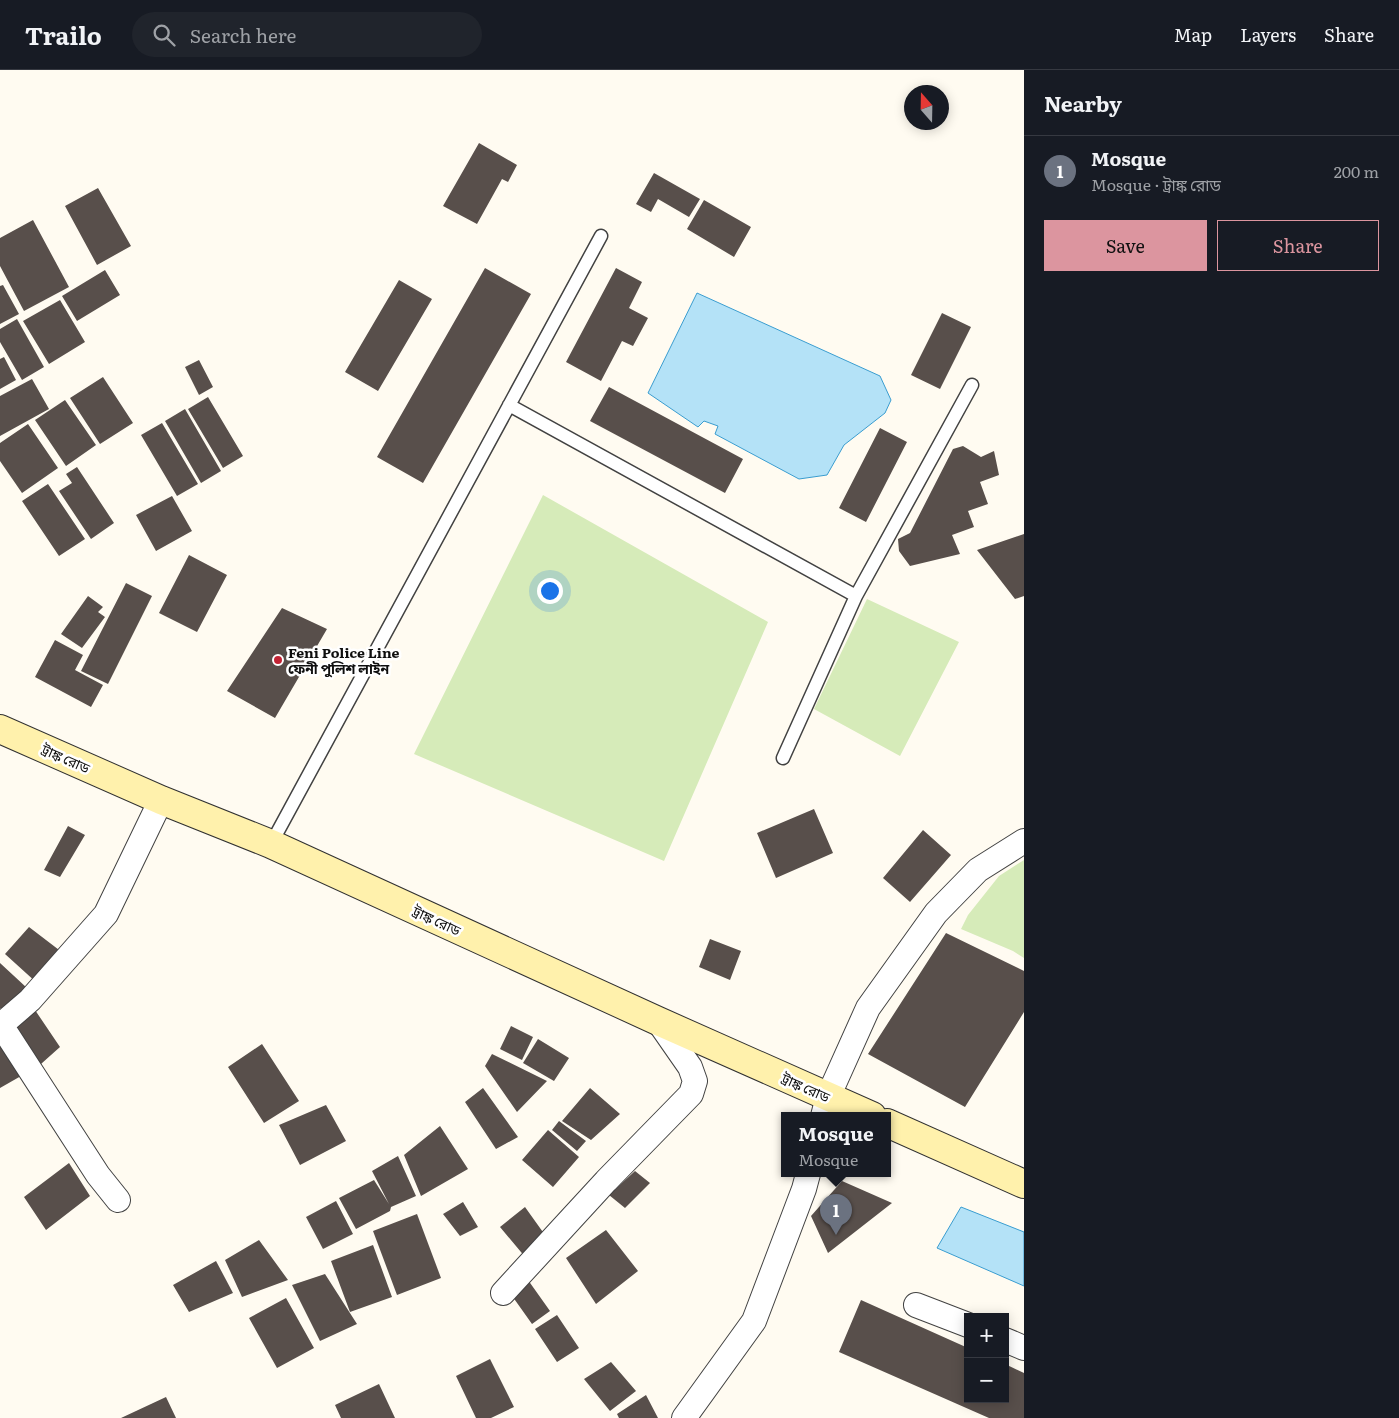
<!DOCTYPE html>
<html lang="en">
<head>
<meta charset="utf-8">
<style>
  body { margin:0; font-family:Literata,"Noto Sans Bengali",serif; background:#20242c; color:#f1f3f6 }
  .controls { position:absolute; right:15px; bottom:15px; display:grid; overflow:hidden; border-radius:0px; box-shadow:0 2px 12px #0003 }
  .controls button { width:45px; height:45px; display:grid; place-items:center; padding:0; border:0; border-bottom:1px solid #363941; background:#171b24; color:#f1f3f6; font:25px sans-serif }
  .compass { position:absolute; left:904px; top:15px; width:45px; height:45px; border-radius:50%; background:#171b24; box-shadow:0 2px 12px #0003; rotate:340deg }
  .you { position:absolute; left:549px; top:520px; width:18px; height:18px; margin:-12px; border:4px solid #fff; border-radius:50%; background:#1a73e8; box-shadow:0 0 0 8px #1a73e833 }
  .badge { display:grid; place-items:center; width:32px; height:32px; border-radius:50%; background:#dc959f; color:#fff; font-size:16px; font-weight:700 }
  .pin { position:absolute; translate:-50% -41px; filter:drop-shadow(0 1px 2px #0008) }
  .pin::after { content:''; position:absolute; top:26px; width:18px; height:15px; background:inherit; clip-path:polygon(0 0,100% 0,50% 100%) }
  .popup { position:absolute; left:781px; top:1042px; width:110px; height:65px; box-sizing:border-box; display:grid; place-content:center; border-radius:0px; background:#171b24; filter:drop-shadow(0 1px 4px #0005); font-size:16px; white-space:nowrap; color:#9ea1a6 }
  .popup b { font-size:19px; color:#f1f3f6 }
  .popup::after { content:''; position:absolute; left:50%; top:100%; margin-left:-10px; border:10px solid transparent; border-top-color:#171b24 }
  .list { margin:0; padding:0; list-style:none }
  h2 { display:flex; justify-content:space-between; align-items:center; height:65px; margin:0; padding:0 20px; font-size:21px }
  h2 small { font-size:16px; font-weight:400; color:#9ea1a6 }
  .list li { display:grid; grid-template-columns:32px 1fr auto; gap:15px; align-items:center; box-sizing:border-box; height:70px; padding:0 20px; border-top:1px solid #363941 }
  .list b { display:block; font-size:19px; white-space:nowrap }
  .list p { margin:0; font-size:16px; white-space:nowrap; color:#9ea1a6 }
  .list em { font-size:16px; font-style:normal; color:#9ea1a6 }
  .actions { display:flex; gap:10px; padding:15px 20px }
  .actions a { flex:1; padding:11px 0; border:1px solid #dc959f; border-radius:0px; text-align:center; font-size:18px; color:#dc959f }
  .actions .main { background:#dc959f; color:#111 }
  .icon { flex:none; width:28px; height:28px; fill:none; stroke:currentColor; stroke-width:2; stroke-linecap:round; stroke-linejoin:round }
  .map { position:relative; flex:none; width:1024px; height:1348px; overflow:hidden }
  header { display:flex; align-items:center; gap:30px; box-sizing:border-box; height:70px; padding:0 25px; background:#171b24; border-bottom:1px solid #363941 }
  header strong { font-size:24px }
  nav { display:flex; gap:28px; margin-inline-start:auto; font-size:18px }
  .search { width:350px; height:45px; background:#20242c; display:flex; align-items:center; gap:12px; box-sizing:border-box; padding:0 18px; border-radius:28px; color:#9ea1a6; font-size:19px }
  main { display:flex }
  aside { flex:1; background:#171b24 }
  .map>svg:first-child { display:block }
  .green { fill:#d6ebb9 }
  .water { fill:#b4e2f7; stroke:#3a9dd0 }
  .building { fill:#584f4b }
  .lines { fill:none; stroke-linecap:round; stroke-linejoin:round }
  .lane-casing { stroke:#424242; stroke-width:15 }
  .street-casing { stroke:#424242; stroke-width:26 }
  .secondary-casing { stroke:#313131; stroke-width:30 }
  .lane { stroke:#fff; stroke-width:12 }
  .street { stroke:#fff; stroke-width:24 }
  .secondary { stroke:#fff1ac; stroke-width:28 }
  .poi-dot { fill:#c22334; stroke:#fff; stroke-width:2 }
  .labels { text-anchor:middle; dominant-baseline:central; stroke-width:5; stroke-linejoin:round; paint-order:stroke }
  .poi-label { font-size:14px; font-weight:bold; fill:#0f0f0f; stroke:#fff; text-anchor:start }
  .street-label { font-size:14px; fill:#0f0f0f; stroke:#fff }
</style>
</head>
<body>
<header>
<strong>Trailo</strong>
<div class="search"><svg class="icon" aria-label="search" viewBox="0 0 24 24"><circle cx="10" cy="10" r="6"/><path d="M15 15l6 6"/></svg>Search here</div>
<nav><a>Map</a><a>Layers</a><a>Share</a></nav>
</header>
<main>
<div class="map">
<svg width="1024" height="1348" viewBox="0 0 1024 1348">
  <rect width="100%" height="100%" fill="#fffbf1"/>
  <path class="green" d="M 543,425 L 768,552 L 664,791 L 414,684 Z
    M 867,529 L 959,572 L 900,686 L 814,639 Z
    M 1024,790 L 1024,888 L 1013,881 L 961,859 L 968,845 L 999,806 Z"/>
  <path class="water" d="M 697,223 L 880,306 L 891,330 L 885,343 L 844,375 L 827,405 L 799,409 L 715,364 L 718,356 L 704,351 L 698,357 L 648,323 Z
    M 961,1137 L 1024,1162 L 1024,1216 L 937,1178 Z"/>
  <path class="building" d="M 479,73 L 517,95 L 508,112 L 502,109 L 477,154 L 443,136 Z
    M 654,103 L 700,129 L 689,147 L 658,129 L 651,142 L 636,134 Z
    M 98,118 L 131,176 L 97,195 L 65,136 Z
    M 704,130 L 751,157 L 734,187 L 687,159 Z
    M 33,150 L 69,217 L 24,241 L 0,196 L 0,168 Z
    M 485,198 L 531,224 L 423,413 L 377,387 Z
    M 616,198 L 642,212 L 629,238 L 648,248 L 633,276 L 622,271 L 601,311 L 566,292 Z
    M 105,200 L 120,225 L 77,251 L 62,226 Z
    M 399,210 L 432,229 L 378,321 L 345,302 Z
    M 3,215 L 19,244 L 0,254 L 0,216 Z
    M 60,230 L 85,272 L 49,294 L 23,251 Z
    M 942,243 L 971,257 L 940,319 L 911,305 Z
    M 17,249 L 44,297 L 22,310 L 0,272 L 0,259 Z
    M 4,287 L 16,310 L 0,319 L 0,289 Z
    M 199,290 L 213,317 L 199,325 L 185,297 Z
    M 103,307 L 133,353 L 100,374 L 70,328 Z
    M 32,309 L 49,339 L 0,366 L 0,326 Z
    M 609,317 L 743,389 L 725,423 L 590,351 Z
    M 208,327 L 243,386 L 223,398 L 188,339 Z
    M 65,330 L 96,375 L 66,396 L 35,350 Z
    M 185,339 L 221,401 L 201,413 L 165,351 Z
    M 162,353 L 198,414 L 177,426 L 141,365 Z
    M 28,354 L 58,398 L 22,423 L 0,391 L 0,373 Z
    M 880,358 L 907,372 L 866,452 L 839,438 Z
    M 963,376 L 981,387 L 994,381 L 999,405 L 980,412 L 988,434 L 968,441 L 974,457 L 952,465 L 960,484 L 910,496 L 899,481 L 898,469 L 910,463 L 953,379 Z
    M 77,397 L 114,453 L 91,469 L 59,421 L 72,413 L 66,404 Z
    M 48,414 L 85,469 L 59,486 L 22,431 Z
    M 172,426 L 192,461 L 156,481 L 136,445 Z
    M 1024,464 L 1024,526 L 1015,529 L 977,480 Z
    M 189,485 L 227,505 L 197,562 L 159,543 Z
    M 126,513 L 152,526 L 108,614 L 81,601 Z
    M 88,526 L 103,537 L 98,542 L 105,547 L 82,578 L 61,564 Z
    M 282,538 L 327,559 L 275,648 L 227,621 Z
    M 55,570 L 83,585 L 75,600 L 103,615 L 91,637 L 35,607 Z
    M 814,739 L 833,783 L 776,808 L 757,763 Z
    M 68,756 L 85,765 L 60,807 L 44,800 Z
    M 923,760 L 951,785 L 910,832 L 883,808 Z
    M 29,857 L 63,883 L 37,913 L 5,884 Z
    M 946,863 L 1024,901 L 1024,942 L 965,1037 L 868,984 Z
    M 710,869 L 741,881 L 730,910 L 699,897 Z
    M 0,893 L 27,918 L 2,940 L 0,938 Z
    M 35,940 L 60,977 L 32,1002 L 1,967 Z
    M 511,956 L 533,967 L 522,990 L 500,979 Z
    M 538,969 L 569,988 L 554,1011 L 523,993 Z
    M 262,974 L 299,1031 L 264,1053 L 228,997 Z
    M 0,975 L 21,1006 L 0,1018 Z
    M 492,984 L 547,1011 L 517,1042 L 485,996 Z
    M 483,1018 L 518,1067 L 496,1079 L 465,1032 Z
    M 590,1018 L 620,1044 L 591,1070 L 562,1051 Z
    M 326,1035 L 346,1071 L 300,1095 L 279,1055 Z
    M 559,1051 L 586,1071 L 577,1081 L 552,1060 Z
    M 440,1056 L 468,1099 L 421,1126 L 404,1085 Z
    M 548,1060 L 579,1087 L 553,1117 L 522,1090 Z
    M 398,1086 L 416,1126 L 391,1137 L 390,1141 L 356,1159 L 339,1128 L 374,1110 L 389,1134 L 372,1101 Z
    M 69,1093 L 90,1126 L 46,1160 L 24,1127 Z
    M 635,1101 L 650,1113 L 625,1138 L 609,1125 Z
    M 842,1111 L 892,1133 L 828,1183 L 811,1146 Z
    M 336,1131 L 353,1164 L 323,1179 L 306,1147 Z
    M 463,1132 L 478,1157 L 460,1166 L 443,1144 Z
    M 525,1137 L 550,1172 L 526,1188 L 500,1157 Z
    M 417,1144 L 441,1208 L 397,1225 L 373,1161 Z
    M 606,1160 L 638,1201 L 596,1234 L 566,1188 Z
    M 259,1170 L 288,1210 L 242,1227 L 225,1190 Z
    M 373,1175 L 392,1227 L 350,1242 L 331,1191 Z
    M 216,1191 L 233,1223 L 189,1242 L 173,1215 Z
    M 325,1204 L 357,1254 L 320,1271 L 292,1215 Z
    M 528,1210 L 550,1241 L 532,1254 L 510,1223 Z
    M 286,1228 L 314,1278 L 277,1298 L 249,1248 Z
    M 861,1230 L 968,1278 L 968,1329 L 1005,1329 L 1005,1294 L 1024,1303 L 1024,1348 L 989,1348 L 839,1282 Z
    M 557,1245 L 579,1278 L 557,1292 L 535,1259 Z
    M 490,1289 L 514,1337 L 491,1348 L 476,1348 L 456,1306 Z
    M 611,1292 L 636,1321 L 610,1341 L 584,1309 Z
    M 379,1314 L 395,1348 L 341,1348 L 335,1335 Z
    M 646,1325 L 658,1348 L 619,1348 L 617,1344 Z
    M 166,1327 L 176,1348 L 121,1348 Z"/>
  <g class="lines">
    <g class="lane-casing">
      <path id="lane" d="M 509,335 L 856,526 L 783,688
        M 856,526 L 972,315
        M 271,774 L 601,166"/>
    </g>
    <g class="street-casing">
      <path id="street" d="M 1,955 L 98,1105 L 118,1130
        M 0,956 L 30,930 L 106,844 L 161,730
        M 823,1046 L 828,1027 L 868,938 L 936,843 L 978,800 L 1024,771
        M 503,1223 L 606,1111 L 691,1024 L 695,1011 L 690,997 L 658,951
        M 916,1235 L 968,1255
        M 1005,1270 L 1024,1278
        M 684,1348 L 754,1251 L 804,1119 L 808,1104"/>
    </g>
    <g class="secondary-casing">
      <path id="secondary" d="M 0,659 L 161,730 L 271,774 L 658,951 L 872,1046
        M 887,1053 L 1024,1114"/>
    </g>
    <use href="#lane" class="lane"/>
    <use href="#street" class="street"/>
    <use href="#secondary" class="secondary"/>
  </g>
  <circle class="poi-dot" cx="278" cy="590" r="5"/>
  <g class="labels">
    <g class="poi-label">
      <text x="288" y="582">Feni Police Line<tspan x="288" dy="16">ফেনী পুলিশ লাইন</tspan></text>
    </g>
    <g class="street-label">
      <text transform="translate(66 688) rotate(24)">ট্রাঙ্ক রোড</text>
      <text transform="translate(437 850) rotate(25)">ট্রাঙ্ক রোড</text>
      <text transform="translate(806 1017) rotate(24)">ট্রাঙ্ক রোড</text>
    </g>
  </g>
</svg>
<div class="controls">
<button>+</button>
<button>−</button>
</div>
<svg class="compass" viewBox="-18 -18 36 36"><path d="M0-13l5 13h-10z" fill="#e53935"/><path d="M0 13l5-13h-10z" fill="#9ea1a6"/></svg>
<div class="you"></div>
<div class="pin badge" style="left:836px;top:1165px;background:#6b7280">1</div>
<div class="popup"><b>Mosque</b>Mosque</div>
</div>
<aside>
<h2>Nearby<small></small></h2>
<ul class="list">
<li><span class="badge" style="background:#6b7280">1</span><div><b>Mosque</b><p>Mosque · ট্রাঙ্ক রোড</p></div><em>200 m</em></li>
</ul>
<div class="actions"><a class="main">Save</a><a>Share</a></div>
</aside>
</main>
</body>
</html>
